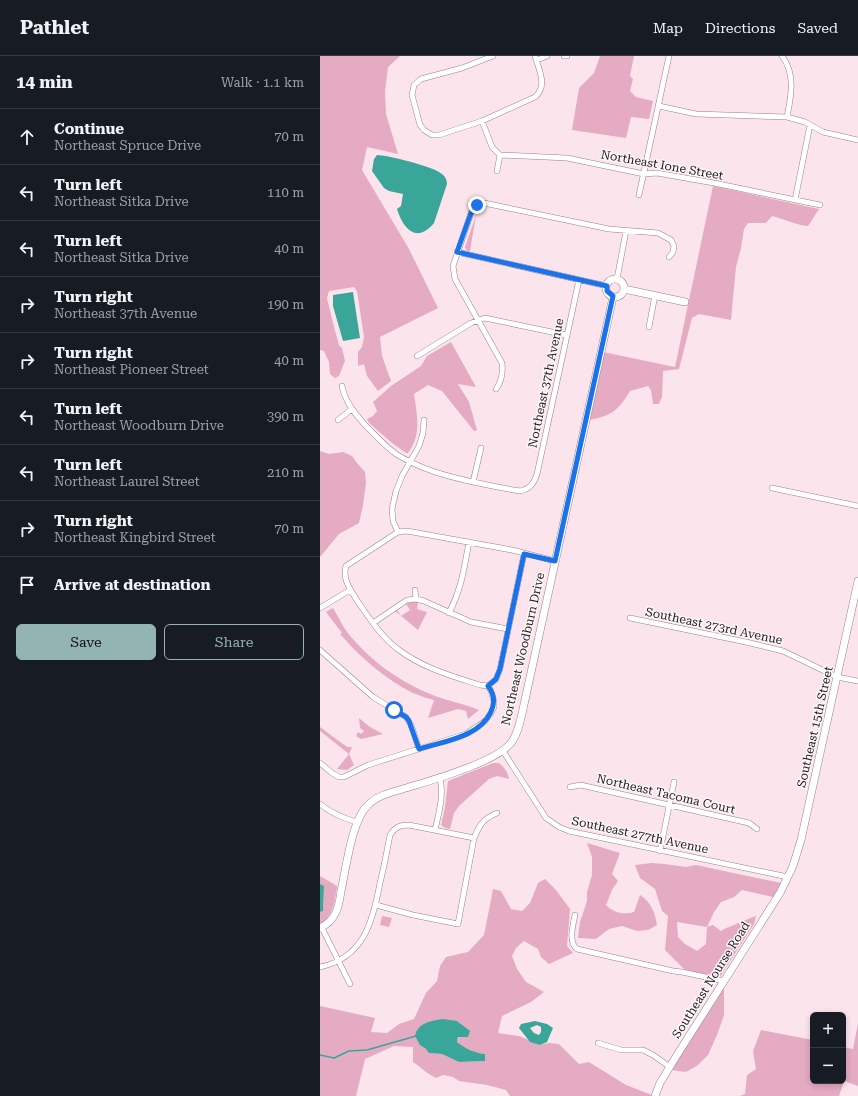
<!DOCTYPE html>
<html lang="en">
<head>
<meta charset="utf-8">
<style>
  body { margin:0; font-family:"Roboto Serif",serif; background:#20242c; color:#f1f3f6 }
  .controls { position:absolute; right:12px; bottom:12px; display:grid; overflow:hidden; border-radius:6px; box-shadow:0 2px 6px #0003 }
  .controls button { width:36px; height:36px; display:grid; place-items:center; padding:0; border:0; border-bottom:1px solid #363941; background:#171b24; color:#f1f3f6; font:20px sans-serif }
  .stop { position:absolute; width:12px; height:12px; margin:-9px; border:3px solid #1a73e8; border-radius:50%; background:#fff }
  .stop.end { background:#1a73e8; border-color:#fff; box-shadow:0 1px 4px #0008 }
  .list { margin:0; padding:0; list-style:none }
  h2 { display:flex; justify-content:space-between; align-items:center; height:52px; margin:0; padding:0 16px; font-size:17px }
  h2 small { font-size:13px; font-weight:400; color:#9ea1a6 }
  .list li { display:grid; grid-template-columns:26px 1fr auto; gap:12px; align-items:center; box-sizing:border-box; height:56px; padding:0 16px; border-top:1px solid #363941 }
  .list b { display:block; font-size:15px; white-space:nowrap }
  .list p { margin:0; font-size:13px; white-space:nowrap; color:#9ea1a6 }
  .list em { font-size:13px; font-style:normal; color:#9ea1a6 }
  .actions { display:flex; gap:8px; padding:12px 16px }
  .actions a { flex:1; padding:9px 0; border:1px solid #92b4b2; border-radius:6px; text-align:center; font-size:14px; color:#92b4b2 }
  .actions .main { background:#92b4b2; color:#111 }
  .icon { flex:none; width:22px; height:22px; fill:none; stroke:currentColor; stroke-width:2; stroke-linecap:round; stroke-linejoin:round }
  .map { position:relative; flex:none; width:538px; height:1040px; overflow:hidden }
  header { display:flex; align-items:center; gap:24px; box-sizing:border-box; height:56px; padding:0 20px; background:#171b24; border-bottom:1px solid #363941 }
  header strong { font-size:19px }
  nav { display:flex; gap:22px; margin-inline-start:auto; font-size:14px }
  main { display:flex }
  aside { flex:1; background:#171b24 }
  .map>svg:first-child { display:block }
  .green { fill:#e5abc2; fill-rule:evenodd }
  .water { fill:#3aa699; fill-rule:evenodd }
  .lines { fill:none; stroke-linecap:round; stroke-linejoin:round }
  .stream { stroke:#3aa699; stroke-width:1.5 }
  .street-casing { stroke:#9b7f8a; stroke-width:6 }
  .secondary-casing { stroke:#9b7f8a; stroke-width:8 }
  .street { stroke:#fff; stroke-width:5 }
  .secondary { stroke:#fff; stroke-width:7 }
  .route { stroke:#1a73e8; stroke-width:5 }
  .labels { text-anchor:middle; dominant-baseline:central; stroke-width:3; stroke-linejoin:round; paint-order:stroke }
  .street-label { font-size:12px; fill:#21171b; stroke:#fdf7f9 }
</style>
</head>
<body>
<header>
<strong>Pathlet</strong>
<nav><a>Map</a><a>Directions</a><a>Saved</a></nav>
</header>
<main>
<aside>
<h2>14 min<small>Walk · 1.1 km</small></h2>
<ul class="list">
<li><svg class="icon" aria-label="ahead" viewBox="0 0 24 24"><path d="M12 20V5M6 11l6-6 6 6"/></svg><div><b>Continue</b><p>Northeast Spruce Drive</p></div><em>70 m</em></li>
<li><svg class="icon" aria-label="left" viewBox="0 0 24 24"><path d="M17 20v-9H6M10 6l-5 5 5 5"/></svg><div><b>Turn left</b><p>Northeast Sitka Drive</p></div><em>110 m</em></li>
<li><svg class="icon" aria-label="left" viewBox="0 0 24 24"><path d="M17 20v-9H6M10 6l-5 5 5 5"/></svg><div><b>Turn left</b><p>Northeast Sitka Drive</p></div><em>40 m</em></li>
<li><svg class="icon" aria-label="right" viewBox="0 0 24 24"><path d="M7 20v-9h11M14 6l5 5-5 5"/></svg><div><b>Turn right</b><p>Northeast 37th Avenue</p></div><em>190 m</em></li>
<li><svg class="icon" aria-label="right" viewBox="0 0 24 24"><path d="M7 20v-9h11M14 6l5 5-5 5"/></svg><div><b>Turn right</b><p>Northeast Pioneer Street</p></div><em>40 m</em></li>
<li><svg class="icon" aria-label="left" viewBox="0 0 24 24"><path d="M17 20v-9H6M10 6l-5 5 5 5"/></svg><div><b>Turn left</b><p>Northeast Woodburn Drive</p></div><em>390 m</em></li>
<li><svg class="icon" aria-label="left" viewBox="0 0 24 24"><path d="M17 20v-9H6M10 6l-5 5 5 5"/></svg><div><b>Turn left</b><p>Northeast Laurel Street</p></div><em>210 m</em></li>
<li><svg class="icon" aria-label="right" viewBox="0 0 24 24"><path d="M7 20v-9h11M14 6l5 5-5 5"/></svg><div><b>Turn right</b><p>Northeast Kingbird Street</p></div><em>70 m</em></li>
<li><svg class="icon" aria-label="arrive" viewBox="0 0 24 24"><path d="M6 21V4h12l-3 4 3 4H6"/></svg><div><b>Arrive at destination</b></div></li>
</ul>
<div class="actions"><a class="main">Save</a><a>Share</a></div>
</aside>
<div class="map">
<svg width="538" height="1040" viewBox="0 0 538 1040">
  <rect width="100%" height="100%" fill="#fce4ed"/>
  <path class="green" d="M 0,0 L 80,0 L 68,11 L 65,35 L 66,58 L 78,98 L 47,91 L 42,114 L 89,193 L 118,252 L 60,281 L 62,300 L 71,325 L 58,335 L 47,320 L 44,308 L 38,310 L 38,296 L 42,291 L 44,281 L 37,235 L 34,231 L 9,235 L 7,242 L 15,275 L 19,289 L 22,292 L 25,305 L 19,320 L 15,322 L 10,318 L 9,306 L 4,295 L 0,294 Z
    M 280,0 L 314,0 L 310,20 L 313,23 L 310,35 L 316,41 L 333,45 L 329,63 L 311,61 L 306,82 L 252,74 L 259,32 L 274,17 Z
    M 393,130 L 499,153 L 488,170 C 476,169 464,163 452,160 L 446,167 L 428,167 L 424,173 L 421,192 L 416,211 L 411,264 L 379,258 L 372,262 L 359,313 L 343,315 L 342,341 L 339,348 L 333,348 L 331,334 L 328,330 L 310,335 C 298,355 291,360 269,364 L 283,296 L 355,311 Z
    M 156,159 L 150,195 L 147,195 L 145,191 Z
    M 131,286 L 156,331 L 138,328 L 149,346 L 157,374 L 154,375 L 122,335 L 108,329 L 94,338 C 97,359 102,379 88,397 L 86,397 L 72,387 L 49,367 L 47,363 L 53,360 L 57,355 L 53,346 L 71,330 L 101,310 L 107,300 Z
    M 0,395 L 9,398 L 23,396 L 32,400 L 37,407 L 45,416 L 46,427 L 43,449 L 39,467 L 19,478 L 0,501 Z
    M 92,546 L 98,546 L 97,553 L 107,556 L 98,574 L 75,555 L 77,554 L 81,560 L 90,554 L 86,548 Z
    M 13,552 C 18,560 22,569 27,576 C 51,606 80,626 115,640 C 129,645 145,648 159,654 L 148,663 L 146,655 L 138,653 L 108,662 L 114,644 C 107,642 100,640 93,637 C 65,623 41,602 20,578 L 22,577 L 6,556 Z
    M 39,662 L 50,671 L 63,678 L 41,683 L 36,680 L 38,676 L 41,678 L 44,675 L 40,672 Z
    M 0,671 L 27,691 L 32,691 L 29,698 L 0,675 Z
    M 29,698 L 34,709 L 27,714 L 17,713 Z
    M 173,707 L 179,707 C 184,711 188,716 189,723 L 177,720 L 169,723 L 139,750 L 134,757 L 130,773 L 125,772 L 121,769 L 125,751 L 128,725 Z
    M 267,787 L 300,797 L 292,818 L 298,825 L 292,834 L 286,849 C 294,857 303,859 314,856 L 320,839 C 331,846 335,856 337,869 L 328,874 L 317,875 L 302,870 L 289,873 L 276,883 L 258,882 L 260,866 L 267,845 L 267,836 L 272,819 L 272,801 Z
    M 332,807 L 345,808 L 366,811 L 376,809 L 461,827 L 453,841 L 422,834 L 414,841 L 401,846 L 394,856 L 387,871 L 393,869 L 401,875 C 406,871 411,871 416,868 C 423,866 429,862 436,860 L 434,868 L 400,921 L 365,914 L 345,894 L 348,860 L 342,855 L 335,833 L 320,822 L 315,809 ZM 357,866 L 387,871 L 386,888 L 377,895 L 365,888 L 358,881 Z
    M 0,820 L 17,830 C 15,844 14,860 0,868 L 0,856 L 3,855 L 4,831 L 0,828 Z
    M 225,823 L 236,834 L 250,853 L 247,890 L 253,897 L 229,908 L 221,901 L 218,893 L 204,885 L 196,892 L 192,900 L 197,913 L 206,926 L 224,936 L 211,946 L 182,960 L 178,977 L 199,980 L 220,989 L 228,987 L 239,988 L 259,1008 L 269,1006 L 306,1029 L 332,1039 L 331,1040 L 190,1040 L 186,1034 L 167,1029 L 139,1025 L 133,1021 L 123,1019 L 116,1022 C 107,1018 101,1011 93,1006 L 93,991 L 74,990 L 45,1003 L 36,1040 L 0,1040 L 0,950 L 55,962 L 51,976 L 67,977 L 79,968 L 94,963 L 106,937 L 117,925 L 120,910 L 126,901 L 148,896 L 164,879 L 173,833 L 181,835 L 191,853 L 202,855 L 210,847 L 218,827 ZM 137,965 L 143,970 L 137,986 C 145,992 154,997 165,998 L 165,1005 L 139,1006 L 122,998 L 110,997 L 105,992 Z
    M 62,860 L 72,862 L 69,871 L 60,869 Z
    M 404,929 L 404,959 L 397,979 L 388,999 L 378,1009 L 366,1016 L 351,1014 Z
    M 538,967 L 538,1030 L 524,1025 L 519,1040 L 420,1040 L 425,1038 L 427,1019 L 436,1013 L 433,995 L 441,974 L 493,984 L 493,1025 L 523,1025 L 523,991 L 533,993 Z"/>
  <path class="water" d="M 57,99 C 67,99 110,110 119,116 C 124,119 127,122 127,128 L 114,167 C 97,188 83,173 77,153 L 81,150 L 83,138 L 69,135 L 64,132 L 52,115 L 54,103 Z
    M 33,236 L 40,282 L 23,285 L 13,250 L 13,239 Z
    M 0,828 L 4,830 L 3,855 L 0,856 Z
    M 123,963 L 137,965 L 150,975 L 148,981 L 138,981 L 137,986 C 145,992 154,997 165,998 L 165,1005 L 139,1006 L 122,998 L 109,997 L 105,992 L 100,989 L 95,980 C 98,966 112,965 123,963 Z
    M 215,965 L 227,968 L 233,972 L 227,986 L 220,989 L 210,986 L 199,972 L 201,968 ZM 217,969 L 221,971 L 221,976 L 219,979 L 214,977 L 210,972 Z"/>
  <g class="lines">
    <path class="stream" d="M 0,999 L 14,1002 L 29,995 L 47,994 L 96,980"/>
    <g class="street-casing">
      <path id="street" d="M 173,0 L 142,12 L 101,23 L 94,29 L 92,39 L 100,69 L 104,74 L 112,79 L 119,79 L 162,65 L 215,41 C 228,30 219,14 215,0
        M 244,0 L 247,0
        M 462,0 C 476,18 471,41 467,61
        M 217,4 L 227,0
        M 339,50 L 376,58 L 467,61 L 485,66 L 503,76 L 538,84
        M 162,65 L 172,91 L 180,99 L 177,115
        M 180,99 L 247,102 L 324,118 L 337,117 L 394,127 L 500,149
        M 319,139 L 349,0
        M 475,144 L 490,69
        M 137,196 L 287,230
        M 297,223 L 306,175
        M 329,271 L 335,239
        M 97,300 L 151,267 L 165,262 L 246,279
        M 22,330 C 25,346 36,359 47,371 C 56,380 65,390 76,398 C 100,413 126,420 153,426 C 169,429 185,433 201,435 C 211,432 214,427 217,418 L 259,224
        M 176,333 C 182,325 183,316 182,307 L 135,223 L 133,210 L 151,157 L 157,149 L 164,147 L 289,173 L 338,177 L 351,184 L 354,190 L 353,196 L 349,201
        M 18,364 L 32,353
        M 153,426 L 161,392
        M 452,432 L 538,450
        M 78,476 L 73,465 L 72,453 L 76,435 L 82,420 L 99,390 L 103,377 L 104,364
        M 95,534 L 96,543
        M 0,552 L 30,534
        M 129,557 C 142,532 144,512 149,486
        M 310,562 L 426,586 L 463,595 L 517,621 L 538,625
        M 53,567 L 87,544 L 96,543 L 104,545 L 151,566 L 188,573
        M 0,594 L 53,641 L 86,661 L 91,669 L 99,693
        M 168,630 L 160,629 C 132,620 103,612 79,594 C 62,582 50,563 38,546 C 31,534 22,524 26,510 L 78,476 L 87,475 L 192,494 L 235,505
        M 168,630 L 176,623 L 180,613 L 204,498
        M 183,695 L 226,762 L 239,771 L 249,775 L 468,821
        M 0,707 L 12,717 L 19,721 L 24,721 L 48,709 L 146,678 L 165,665 L 171,657 L 174,651 L 174,645 L 171,635 L 168,630
        M 250,731 L 261,729 L 265,730 L 429,767 L 437,773
        M 0,748 C 11,757 23,762 36,766
        M 115,774 C 119,756 124,740 120,721
        M 340,795 L 354,726
        M 56,849 L 93,859 L 138,868 L 154,782 C 160,768 163,763 177,757
        M 255,859 C 253,869 248,886 257,893 L 353,915 L 362,916 L 404,925
        M 2,872 L 30,928
        M 0,911 C 44,902 53,865 60,827 C 64,811 67,795 70,779 C 75,771 80,769 89,769 L 154,782
        M 278,987 L 301,994 L 323,994 L 333,999 L 350,1011"/>
    </g>
    <g class="secondary-casing">
      <path id="secondary" d="M286 232a9 9 0 1 1 18 0a9 9 0 1 1-18 0Z
        M 304,233 L 365,246
        M 0,872 C 6,869 12,864 15,858 C 19,851 20,842 21,835 C 26,813 32,763 48,749 C 58,739 72,736 86,732 C 112,724 174,707 191,687 C 199,677 202,657 205,644 L 293,241
        M 335,1040 L 340,1027 L 357,999 L 460,837 L 473,810 L 481,784 L 538,525"/>
    </g>
    <use href="#street" class="street"/>
    <use href="#secondary" class="secondary"/>
  </g>
  <g class="lines">
    <path class="route" d="M 74,654 L 86,661 L 89,665 L 99,693 C 115,688 134,685 149,677 C 167,668 182,648 168,630 L 176,623 L 180,613 L 204,498 L 235,505 L 293,240 L 287,235 L 287,230 L 137,196 L 151,157 L 157,149"/>
  </g>
  <g class="labels">
    <g class="street-label">
      <text transform="translate(342 109) rotate(10)">Northeast Ione Street</text>
      <text transform="translate(226 327) rotate(-78)">Northeast 37th Avenue</text>
      <text transform="translate(394 570) rotate(12)">Southeast 273rd Avenue</text>
      <text transform="translate(203 593) rotate(-77)">Northeast Woodburn Drive</text>
      <text transform="translate(495 671) rotate(-77)">Southeast 15th Street</text>
      <text transform="translate(346 738) rotate(13)">Northeast Tacoma Court</text>
      <text transform="translate(320 779) rotate(12)">Southeast 277th Avenue</text>
      <text transform="translate(391 924) rotate(-58)">Southeast Nourse Road</text>
    </g>
  </g>
</svg>
<div class="controls">
<button>+</button>
<button>−</button>
</div>
<div class="stop" style="left:74px;top:654px"></div>
<div class="stop end" style="left:157px;top:149px"></div>
</div>
</main>
</body>
</html>
